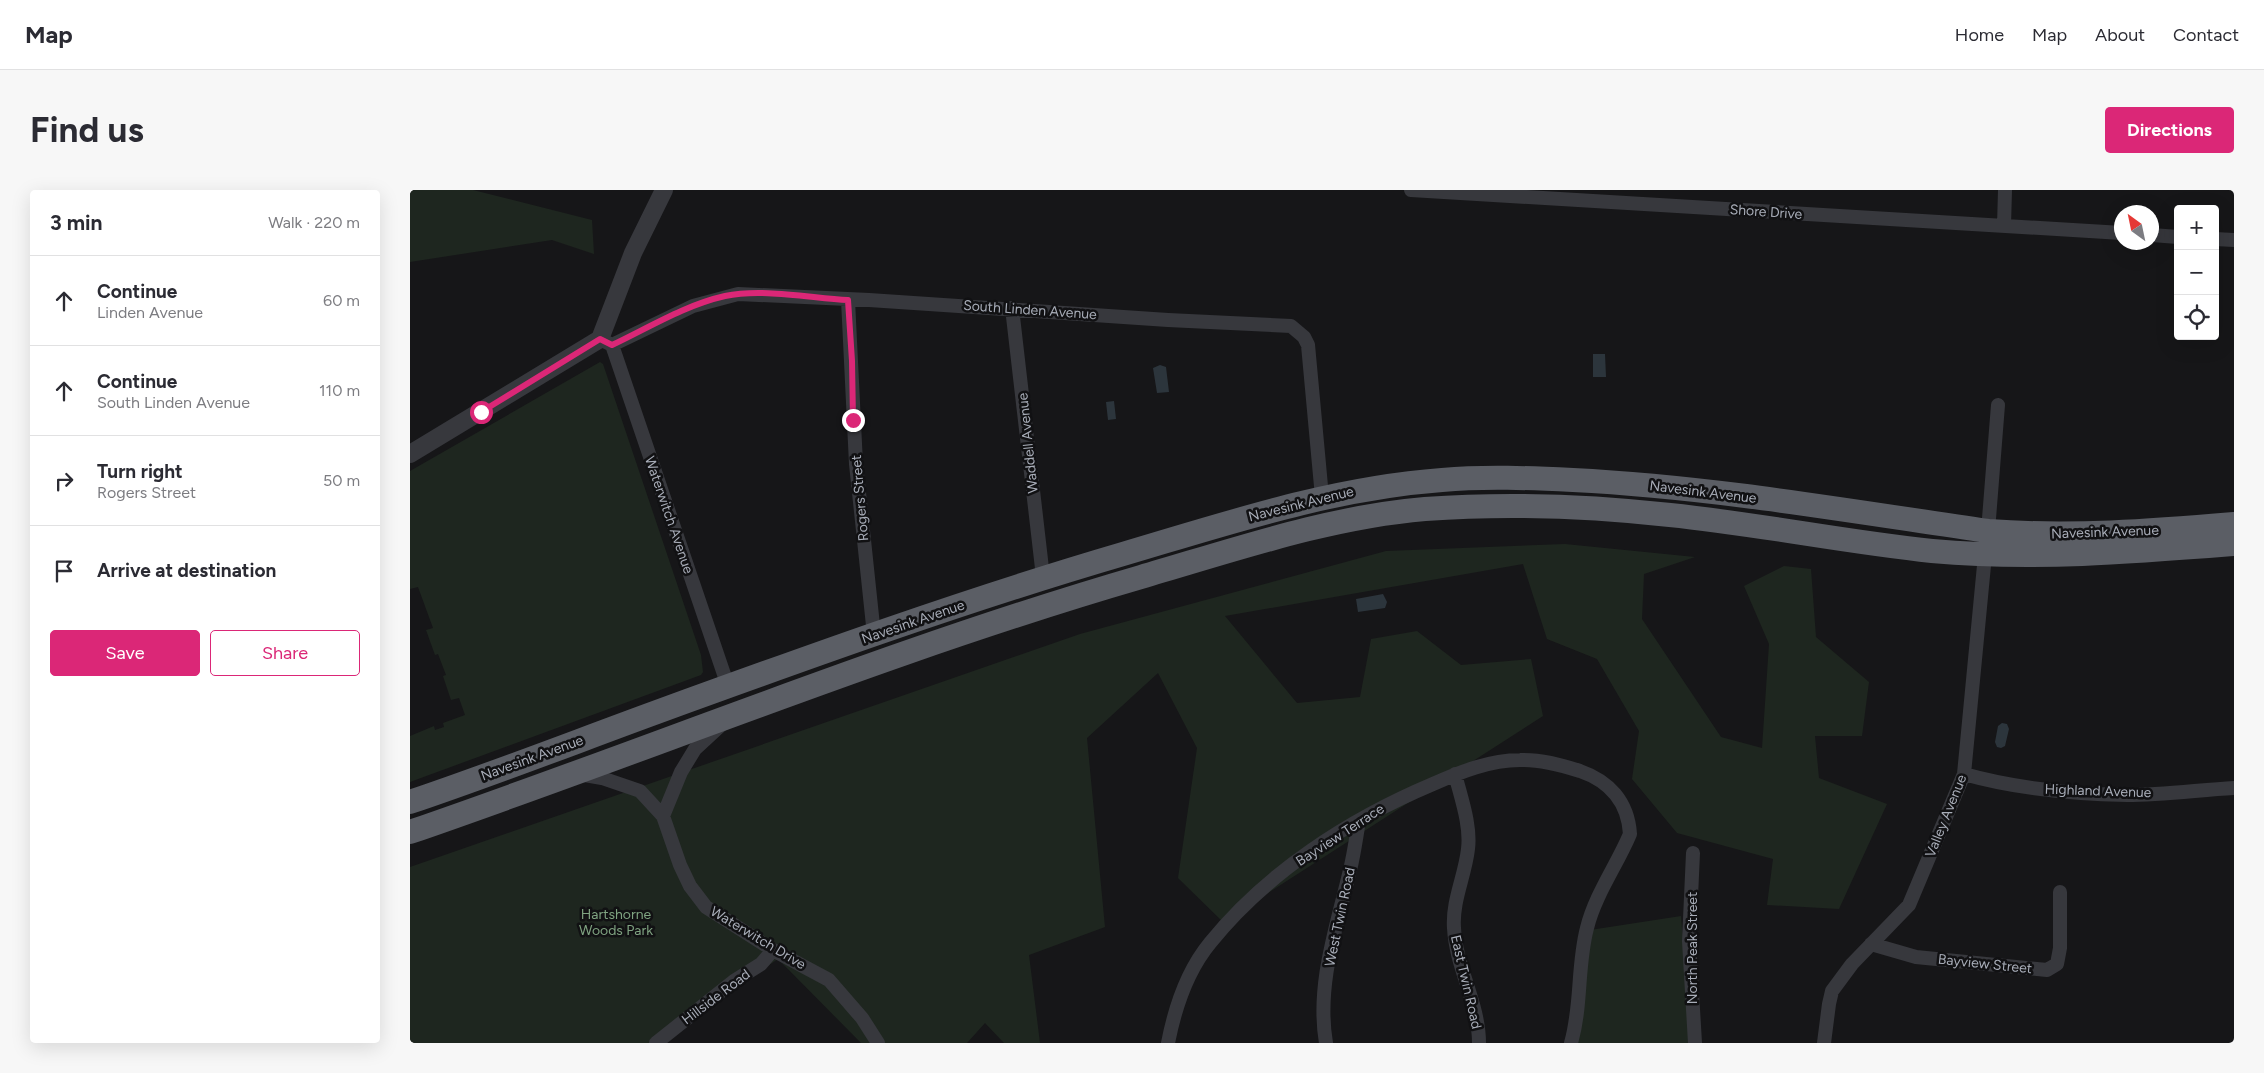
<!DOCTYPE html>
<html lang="en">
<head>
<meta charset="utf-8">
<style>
  body { margin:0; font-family:Figtree,sans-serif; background:#f7f7f7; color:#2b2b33 }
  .controls { position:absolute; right:15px; top:15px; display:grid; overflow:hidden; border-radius:5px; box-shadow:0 5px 20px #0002 }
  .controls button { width:45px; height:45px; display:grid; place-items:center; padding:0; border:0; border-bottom:1px solid #e1e1e2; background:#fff; color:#2b2b33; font:25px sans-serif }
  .compass { position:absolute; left:1704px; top:15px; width:45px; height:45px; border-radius:50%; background:#fff; box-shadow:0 5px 20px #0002; rotate:327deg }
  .stop { position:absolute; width:15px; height:15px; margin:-11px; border:4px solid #db2777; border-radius:50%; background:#fff }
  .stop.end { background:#db2777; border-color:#fff; box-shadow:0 1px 5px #0008 }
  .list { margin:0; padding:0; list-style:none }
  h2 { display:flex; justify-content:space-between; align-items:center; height:65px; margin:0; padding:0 20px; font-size:21px }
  h2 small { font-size:16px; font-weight:400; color:#7c7c81 }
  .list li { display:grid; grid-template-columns:32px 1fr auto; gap:15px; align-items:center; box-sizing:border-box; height:90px; padding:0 20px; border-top:1px solid #e1e1e2 }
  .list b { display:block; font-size:19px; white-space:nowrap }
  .list p { margin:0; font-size:16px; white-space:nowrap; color:#7c7c81 }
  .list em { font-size:16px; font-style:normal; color:#7c7c81 }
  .actions { display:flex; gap:10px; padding:15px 20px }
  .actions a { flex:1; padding:11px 0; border:1px solid #db2777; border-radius:5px; text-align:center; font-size:18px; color:#db2777 }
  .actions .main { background:#db2777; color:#fff }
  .icon { flex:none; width:28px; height:28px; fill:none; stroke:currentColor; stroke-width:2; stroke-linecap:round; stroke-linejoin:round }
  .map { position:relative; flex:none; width:1824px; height:853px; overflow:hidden; border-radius:5px }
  header { display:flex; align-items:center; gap:30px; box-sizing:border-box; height:70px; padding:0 25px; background:#fff; border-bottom:1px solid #e1e1e2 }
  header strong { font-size:24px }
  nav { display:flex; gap:28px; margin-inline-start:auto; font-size:18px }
  .intro { display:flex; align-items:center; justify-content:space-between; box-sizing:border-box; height:120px; padding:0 30px }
  h1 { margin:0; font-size:35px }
  .button { padding:12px 22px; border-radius:5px; background:#db2777; color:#fff; font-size:18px; font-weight:700 }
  main { display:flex; gap:30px; padding:0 30px }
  aside { flex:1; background:#fff; border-radius:5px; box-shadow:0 5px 20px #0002 }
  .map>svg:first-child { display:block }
  .green { fill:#1e261f }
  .water { fill:#2c353c }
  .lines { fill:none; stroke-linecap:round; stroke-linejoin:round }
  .minor { stroke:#37383d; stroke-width:14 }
  .tertiary { stroke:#37383d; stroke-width:18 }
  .trunk { stroke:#5b5e65; stroke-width:24 }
  .route { stroke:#db2777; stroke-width:6 }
  .labels { text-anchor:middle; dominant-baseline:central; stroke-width:5; stroke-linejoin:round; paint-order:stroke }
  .street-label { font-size:14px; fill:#a8adb8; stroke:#111113 }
  .park-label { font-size:14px; fill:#7fa381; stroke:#111113 }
</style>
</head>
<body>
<header>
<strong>Map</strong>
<nav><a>Home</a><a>Map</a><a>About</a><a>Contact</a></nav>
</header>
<div class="intro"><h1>Find us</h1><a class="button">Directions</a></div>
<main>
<aside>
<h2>3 min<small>Walk · 220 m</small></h2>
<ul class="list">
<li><svg class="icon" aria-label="ahead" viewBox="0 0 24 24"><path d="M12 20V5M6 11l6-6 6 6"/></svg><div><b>Continue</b><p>Linden Avenue</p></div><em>60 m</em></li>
<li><svg class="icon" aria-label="ahead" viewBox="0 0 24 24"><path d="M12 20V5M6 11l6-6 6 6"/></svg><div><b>Continue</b><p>South Linden Avenue</p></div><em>110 m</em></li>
<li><svg class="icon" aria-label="right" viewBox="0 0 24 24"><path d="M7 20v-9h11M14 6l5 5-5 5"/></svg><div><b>Turn right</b><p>Rogers Street</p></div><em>50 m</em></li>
<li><svg class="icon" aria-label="arrive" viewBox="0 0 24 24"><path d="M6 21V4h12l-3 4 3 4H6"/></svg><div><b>Arrive at destination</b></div></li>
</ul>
<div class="actions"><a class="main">Save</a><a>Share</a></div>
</aside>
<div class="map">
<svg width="1824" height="853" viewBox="0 0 1824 853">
  <rect width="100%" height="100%" fill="#161618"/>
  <path class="green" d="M 0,0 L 63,0 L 182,30 L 184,64 L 142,50 L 0,72 Z
    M 190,172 L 193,174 L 291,465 L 293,482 L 291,485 L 0,592 L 0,546 L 24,536 L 25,540 L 34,537 L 33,533 L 55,525 L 49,508 L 41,510 L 33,486 L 36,485 L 28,464 L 25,465 L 16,440 L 23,438 L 8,397 L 0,399 L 0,281 Z
    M 1155,354 L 1285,367 L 1234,384 L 1232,429 L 1311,547 L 1352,558 L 1359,454 L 1334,396 L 1374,376 L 1401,379 L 1406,447 L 1459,492 L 1452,546 L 1405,546 L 1409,588 L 1477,614 L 1429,719 L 1357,715 L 1363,669 L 1267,643 L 1222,589 L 1229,541 L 1187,469 L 1137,449 L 1113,374 L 815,426 L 887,513 L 950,507 L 961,449 L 1007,441 L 1051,475 L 1121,469 L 1133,526 L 813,732 L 768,688 L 787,558 L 748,483 L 677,548 L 695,737 L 619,765 L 630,853 L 594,853 L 575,833 L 557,853 L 451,853 L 368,769 L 243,853 L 0,853 L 0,677 L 670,444 L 976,361 Z
    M 1271,726 L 1281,853 L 1159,853 L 1180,740 Z"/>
  <path class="water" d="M 1183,164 L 1195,164 L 1196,187 L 1183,187 Z
    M 750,175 L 756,177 L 759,202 L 747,203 L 743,178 Z
    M 704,211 L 706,229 L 698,230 L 696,212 Z
    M 973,404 L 977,412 L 975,418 L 948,422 L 946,409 Z
    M 1592,533 L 1597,534 L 1599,539 L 1595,556 L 1591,558 L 1587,557 L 1585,552 L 1588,536 Z"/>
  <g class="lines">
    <path class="minor" d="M 1001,0 L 1712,43
      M 1594,36 L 1595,0
      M 1742,45 L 1768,47
      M 1805,49 L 1824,50
      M 438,110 L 446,274 L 464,445
      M 602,118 L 633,387
      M 190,149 L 202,155 L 283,116 L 328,104 L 459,110 L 758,130 L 881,136 L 894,147 L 898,155 L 912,307
      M 202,155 L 318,496
      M 1578,341 L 1588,215
      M 169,584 L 192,588 L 230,601 L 253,626 L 270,675 L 280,696 L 296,717 L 363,760 L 419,790 L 452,828 L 468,853
      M 1045,584 C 1051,608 1061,635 1058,659 C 1055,686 1042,711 1044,738 C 1046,778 1069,813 1069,853
      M 1554,584 C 1607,599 1662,604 1717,605 C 1752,605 1789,600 1824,598
      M 253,626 L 271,582 L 285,559 L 311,535
      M 1283,663 L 1279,751 L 1285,853
      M 1461,754 L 1506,767 L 1637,780 L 1647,774 L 1650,758 L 1650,702
      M 246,853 L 324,791 L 351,774 L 363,760
      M 758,853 C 765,817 777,781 800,753 C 857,682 940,629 1023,594 C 1050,582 1080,570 1110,570 C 1130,569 1151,575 1170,581 C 1199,591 1218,612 1220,644 C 1207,675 1185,705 1177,738 C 1167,776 1172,815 1161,853
      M 916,853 C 906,795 927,736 940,680 C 944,664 946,648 949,631
      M 1414,853 L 1419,814 L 1422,801 L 1442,774 L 1499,715 L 1554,584 L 1575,365"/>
    <path class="tertiary" d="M 0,264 L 190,149 L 223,63 L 254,0"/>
    <path class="trunk" d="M 0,612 C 83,584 165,552 247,522 C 401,466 556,410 713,364 C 818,333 922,298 1032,290 C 1075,286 1120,288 1163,290 C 1302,297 1440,321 1578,341 C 1661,347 1742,341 1824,334
      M 0,642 C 244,558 483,459 731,387 C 824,360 919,327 1015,319 C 1097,313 1179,316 1260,325 C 1348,334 1435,352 1522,361 C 1623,370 1723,362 1824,354"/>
  </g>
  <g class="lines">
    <path class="route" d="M 71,222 L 190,149 L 202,155 C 238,138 275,115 315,106 C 352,98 401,108 438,110 L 442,171 L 443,230"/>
  </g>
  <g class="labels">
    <g class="street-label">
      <text transform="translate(1356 22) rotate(4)">Shore Drive</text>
      <text transform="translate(620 120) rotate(4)">South Linden Avenue</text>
      <text transform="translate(618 253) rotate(-96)">Waddell Avenue</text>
      <text transform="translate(1293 302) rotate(7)">Navesink Avenue</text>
      <text transform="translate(450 308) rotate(-95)">Rogers Street</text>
      <text transform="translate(891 314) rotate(-14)">Navesink Avenue</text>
      <text transform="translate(259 325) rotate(71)">Waterwitch Avenue</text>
      <text transform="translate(1695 342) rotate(-2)">Navesink Avenue</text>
      <text transform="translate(503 432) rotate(-19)">Navesink Avenue</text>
      <text transform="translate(122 568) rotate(-20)">Navesink Avenue</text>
      <text transform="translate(1688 601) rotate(2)">Highland Avenue</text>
      <text transform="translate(1536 626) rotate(-68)">Valley Avenue</text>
      <text transform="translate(930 645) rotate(-33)">Bayview Terrace</text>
      <text transform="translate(930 727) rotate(-78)">West Twin Road</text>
      <text transform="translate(348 748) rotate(31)">Waterwitch Drive</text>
      <text transform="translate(1282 758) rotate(-90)">North Peak Street</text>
      <text transform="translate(1575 774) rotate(6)">Bayview Street</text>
      <text transform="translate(1056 792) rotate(77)">East Twin Road</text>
      <text transform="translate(306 807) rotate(-37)">Hillside Road</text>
    </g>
    <g class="park-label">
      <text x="206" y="724">Hartshorne<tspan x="206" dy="16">Woods Park</tspan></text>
    </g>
  </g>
</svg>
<div class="controls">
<button>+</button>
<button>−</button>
<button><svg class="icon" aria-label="locate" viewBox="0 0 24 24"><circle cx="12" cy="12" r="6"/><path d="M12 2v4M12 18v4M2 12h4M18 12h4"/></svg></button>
</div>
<svg class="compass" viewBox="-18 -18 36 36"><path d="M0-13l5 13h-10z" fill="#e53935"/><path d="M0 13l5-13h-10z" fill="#7c7c81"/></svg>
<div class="stop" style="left:71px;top:222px"></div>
<div class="stop end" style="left:443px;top:230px"></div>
</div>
</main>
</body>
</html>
